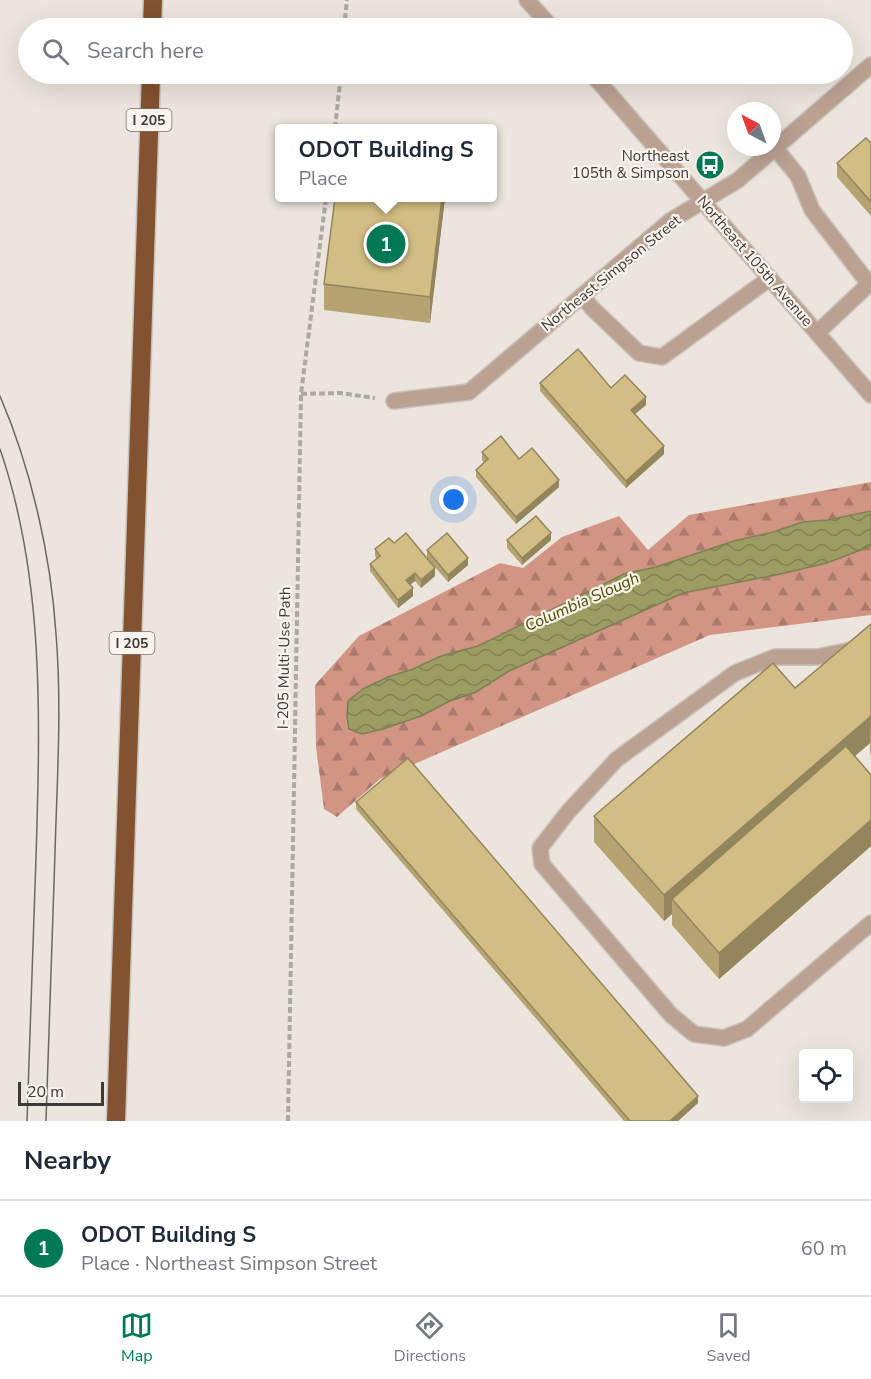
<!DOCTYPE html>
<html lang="en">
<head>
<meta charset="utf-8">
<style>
  body { margin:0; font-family:"Nunito Sans",sans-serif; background:#f6f6f7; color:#1f2937 }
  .controls { position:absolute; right:18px; bottom:18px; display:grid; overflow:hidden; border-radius:6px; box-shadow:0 6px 24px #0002 }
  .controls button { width:54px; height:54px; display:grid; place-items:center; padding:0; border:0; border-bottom:2px solid #e0e1e3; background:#fff; color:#1f2937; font:30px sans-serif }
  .compass { position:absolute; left:727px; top:102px; width:54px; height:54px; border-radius:50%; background:#fff; box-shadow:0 6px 24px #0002; rotate:319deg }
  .scale { position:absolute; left:18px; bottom:15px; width:86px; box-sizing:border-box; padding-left:6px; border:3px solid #3c3936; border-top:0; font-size:16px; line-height:21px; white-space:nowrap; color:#3c3936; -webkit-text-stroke:4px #f9f3eb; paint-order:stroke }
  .you { position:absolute; left:454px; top:500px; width:21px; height:21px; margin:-15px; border:4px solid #fff; border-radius:50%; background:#1a73e8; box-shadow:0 0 0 9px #1a73e833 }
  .badge { display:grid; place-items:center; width:39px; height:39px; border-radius:50%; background:#007854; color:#fff; font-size:20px; font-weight:700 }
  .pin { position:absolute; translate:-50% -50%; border:3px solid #fff; box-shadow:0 2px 6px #0006 }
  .popup { position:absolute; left:275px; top:124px; width:222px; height:78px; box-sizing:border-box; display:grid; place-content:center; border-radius:6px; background:#fff; filter:drop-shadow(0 2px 4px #0005); font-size:20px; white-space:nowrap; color:#747a83 }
  .popup b { font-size:22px; color:#1f2937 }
  .popup::after { content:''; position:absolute; left:50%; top:100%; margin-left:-12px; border:12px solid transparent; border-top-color:#fff }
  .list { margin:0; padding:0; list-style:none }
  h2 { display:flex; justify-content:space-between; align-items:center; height:78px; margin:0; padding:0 24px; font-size:26px }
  h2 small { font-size:20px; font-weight:400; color:#747a83 }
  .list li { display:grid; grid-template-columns:39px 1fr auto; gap:18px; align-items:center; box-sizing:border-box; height:96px; padding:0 24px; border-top:2px solid #e0e1e3 }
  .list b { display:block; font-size:22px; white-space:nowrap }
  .list p { margin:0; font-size:20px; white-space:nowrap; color:#747a83 }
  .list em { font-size:20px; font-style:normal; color:#747a83 }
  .icon { flex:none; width:33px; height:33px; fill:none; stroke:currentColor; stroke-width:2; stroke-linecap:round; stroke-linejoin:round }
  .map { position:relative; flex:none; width:871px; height:1121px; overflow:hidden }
  .search { position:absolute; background:#fff; box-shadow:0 6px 24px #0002; left:18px; right:18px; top:18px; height:66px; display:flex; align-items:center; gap:15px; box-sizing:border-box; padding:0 21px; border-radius:33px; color:#747a83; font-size:22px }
  .sheet { height:174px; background:#fff }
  nav { display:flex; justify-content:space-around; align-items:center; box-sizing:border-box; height:84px; border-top:2px solid #e0e1e3; background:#fff; font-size:16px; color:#747a83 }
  nav a { display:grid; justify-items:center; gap:3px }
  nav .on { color:#007854 }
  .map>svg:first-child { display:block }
  .forest { fill:url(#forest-firs) }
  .water { fill:url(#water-waves); stroke:#7f7f55; stroke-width:1.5 }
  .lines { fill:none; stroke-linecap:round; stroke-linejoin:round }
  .minor-casing { stroke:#c9c3bc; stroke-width:18 }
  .highway-casing { stroke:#c9c3bc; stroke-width:21 }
  .path { stroke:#ada8a2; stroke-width:4; stroke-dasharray:6 3; stroke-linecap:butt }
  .minor { stroke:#baa192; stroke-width:15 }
  .highway { stroke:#825231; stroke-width:18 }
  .tram { stroke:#6c6864; stroke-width:1.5 }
  .wall { fill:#b5a372 }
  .shaded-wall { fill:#93855c }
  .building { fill:#d2be84; stroke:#93855c; stroke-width:1.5 }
  .labels { text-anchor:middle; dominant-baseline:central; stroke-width:4.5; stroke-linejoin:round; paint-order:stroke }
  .shield { fill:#f9f3eb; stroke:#75716c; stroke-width:1.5 }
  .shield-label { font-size:14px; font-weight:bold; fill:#3c3936 }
  .poi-label { font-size:15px; fill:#3c3936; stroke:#f9f3eb; text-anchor:end }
  .street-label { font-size:15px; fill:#3c3936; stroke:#f9f3eb }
  .water-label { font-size:16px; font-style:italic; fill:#4b4b00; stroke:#f9f3eb }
</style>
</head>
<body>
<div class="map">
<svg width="871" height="1121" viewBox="0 0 871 1121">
  <defs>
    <pattern id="forest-firs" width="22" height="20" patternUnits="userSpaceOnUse" patternTransform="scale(1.5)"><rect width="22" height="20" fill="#d29483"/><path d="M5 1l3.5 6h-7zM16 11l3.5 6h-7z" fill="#ac7a6c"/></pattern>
    <pattern id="water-waves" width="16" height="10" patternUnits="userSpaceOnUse" patternTransform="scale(1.5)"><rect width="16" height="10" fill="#9c9d62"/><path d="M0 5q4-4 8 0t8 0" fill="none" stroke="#808152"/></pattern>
  </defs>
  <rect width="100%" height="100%" fill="#ece5dd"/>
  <path class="forest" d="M 871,482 L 871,511 L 828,520 L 803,522 L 773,532 L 734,541 L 656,567 L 624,574 L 478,646 L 441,656 L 413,669 L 388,677 L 383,729 L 421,716 L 450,701 L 476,692 L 509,671 L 683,593 L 776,575 L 827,563 L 871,546 L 871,615 L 710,635 L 380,779 L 337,817 L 324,809 L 316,747 L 315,685 L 359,636 L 500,563 L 523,568 L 562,537 L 619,516 L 648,550 L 689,515 Z"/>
  <path class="water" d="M 871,511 L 871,546 L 827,563 L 776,575 L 683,593 L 509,671 L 476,692 L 450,701 L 421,716 L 383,729 L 362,734 L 349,729 L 347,718 L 348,701 L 363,689 L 388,677 L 413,669 L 441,656 L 478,646 L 624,574 L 656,567 L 734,541 L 773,532 L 803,522 L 828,520 Z"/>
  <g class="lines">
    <g class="minor-casing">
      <path id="minor" d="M 527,0 L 552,28
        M 592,74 L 871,395
        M 775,148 L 798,176 L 812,210 L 869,284 L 817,333
        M 582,296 L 592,308 L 639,353 L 662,357 L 770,278
        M 394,401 L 469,392 L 670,221 L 738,180 L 871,65
        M 871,646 L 817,657 L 775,657 L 735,673 L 617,759 L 568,812 L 540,848 L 542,864 L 671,1015 L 694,1034 L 724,1038 L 747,1029 L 871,923"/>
    </g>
    <g class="highway-casing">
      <path id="highway" d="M 152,28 L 153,0
        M 116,1121 L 151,74"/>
    </g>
    <path class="path" d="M 344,28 L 347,0
      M 335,128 L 341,74
      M 301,394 L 340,393 L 375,398
      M 288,1121 L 301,394 L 326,198"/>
    <use href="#minor" class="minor"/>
    <use href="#highway" class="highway"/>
    <path class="tram" d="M 0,396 C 31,468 51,556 56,634 C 62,707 57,780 55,853 C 52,942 49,1032 46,1121
      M 0,449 C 45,580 40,722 36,858 C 33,946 30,1033 27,1121"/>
  </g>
  <path class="wall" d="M 871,143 L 871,216 L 837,177 L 837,163 Z
    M 335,198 L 445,198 L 430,323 L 324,310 L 324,284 Z
    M 540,383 L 611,388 L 646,405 L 635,414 L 664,454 L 626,488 L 540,391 Z
    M 482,452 L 519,459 L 559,487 L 516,524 L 476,477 L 476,470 L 484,463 L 482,460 Z
    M 507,540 L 551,540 L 522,565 L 507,548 Z
    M 394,543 L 435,576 L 421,588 L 415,581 L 410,585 L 413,596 L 398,608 L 370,571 L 370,564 L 377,559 L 375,556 L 375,549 Z
    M 427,550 L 468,565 L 448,582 L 427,558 Z
    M 871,625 L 871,755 L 870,754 L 870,743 L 855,756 L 871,775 L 871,846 L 719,979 L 672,925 L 672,914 L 664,921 L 594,842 L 594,816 L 795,688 Z
    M 356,802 L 698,1103 L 678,1121 L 624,1121 L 356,809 Z"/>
  <path class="shaded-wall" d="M 442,198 L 445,198 L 430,323 L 430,297 Z
    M 646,397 L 646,405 L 631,417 L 631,410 Z
    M 664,446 L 664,454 L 626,488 L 626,481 Z
    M 559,480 L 559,487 L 516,524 L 516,517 Z
    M 551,533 L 551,540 L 522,565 L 522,558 Z
    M 468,558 L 468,565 L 448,582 L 448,575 Z
    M 435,568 L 435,576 L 421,588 L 421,580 Z
    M 415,573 L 415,581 L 406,587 L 406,580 Z
    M 413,588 L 413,596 L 398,608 L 398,600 Z
    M 871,716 L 870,743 L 679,908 L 672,899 L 672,914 L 664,921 L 664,895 Z
    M 871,820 L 871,846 L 719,979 L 719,953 Z
    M 698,1096 L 698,1103 L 678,1121 L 670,1121 Z"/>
  <path class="building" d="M 866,138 L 871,143 L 871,202 L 837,163 Z
    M 335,198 L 442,198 L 430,297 L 324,284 Z
    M 578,349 L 611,388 L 625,375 L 646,397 L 631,410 L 664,446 L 626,481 L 540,383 Z
    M 501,436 L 519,459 L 532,448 L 559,480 L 516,517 L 476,470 L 488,459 L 482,452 Z
    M 536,516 L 551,533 L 522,558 L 507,540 Z
    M 406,533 L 435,568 L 421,580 L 415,573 L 406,580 L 413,588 L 398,600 L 370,564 L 380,556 L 375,549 L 389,538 L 394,543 Z
    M 447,533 L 468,558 L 448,575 L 427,550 Z
    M 871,624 L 871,716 L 664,895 L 594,816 L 773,663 L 795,688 Z
    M 846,746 L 871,775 L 871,820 L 719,953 L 672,899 Z
    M 408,758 L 698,1096 L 670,1121 L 630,1121 L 356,802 Z"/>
  <defs>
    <g id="bus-disc" transform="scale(1.5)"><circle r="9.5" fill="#007854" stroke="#f9f3eb"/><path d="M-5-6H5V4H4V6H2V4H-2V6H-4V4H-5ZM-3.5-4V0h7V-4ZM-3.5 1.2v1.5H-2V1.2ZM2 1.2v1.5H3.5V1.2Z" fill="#fff"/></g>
  </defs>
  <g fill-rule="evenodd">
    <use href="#bus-disc" x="710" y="165"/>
  </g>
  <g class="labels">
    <g class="shield">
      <rect x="126.5" y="109" width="45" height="22" rx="4.5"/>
      <rect x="109.5" y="632" width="45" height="22" rx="4.5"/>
    </g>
    <g class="shield-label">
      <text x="149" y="120">I 205</text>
      <text x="132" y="643">I 205</text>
    </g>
    <g class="poi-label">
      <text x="689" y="156">Northeast<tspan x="689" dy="17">105th &amp; Simpson</tspan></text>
    </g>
    <g class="street-label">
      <text transform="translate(755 261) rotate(49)">Northeast 105th Avenue</text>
      <text transform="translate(611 273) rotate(-39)">Northeast Simpson Street</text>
      <text transform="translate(284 658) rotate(-89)">I-205 Multi-Use Path</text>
    </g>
    <g class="water-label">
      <text transform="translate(582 602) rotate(-24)">Columbia Slough</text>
    </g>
  </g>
</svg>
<div class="controls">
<button><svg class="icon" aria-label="locate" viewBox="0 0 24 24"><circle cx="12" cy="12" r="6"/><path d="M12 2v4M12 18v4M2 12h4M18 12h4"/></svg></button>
</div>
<svg class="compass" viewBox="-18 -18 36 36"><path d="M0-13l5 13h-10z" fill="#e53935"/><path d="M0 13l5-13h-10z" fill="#747a83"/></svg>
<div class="scale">20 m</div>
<div class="you"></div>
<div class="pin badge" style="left:386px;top:244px">1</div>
<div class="popup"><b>ODOT Building S</b>Place</div>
<div class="search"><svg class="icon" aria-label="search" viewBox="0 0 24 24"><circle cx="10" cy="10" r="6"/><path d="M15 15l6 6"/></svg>Search here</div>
</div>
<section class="sheet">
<h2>Nearby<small></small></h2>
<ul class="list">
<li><span class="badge">1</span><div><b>ODOT Building S</b><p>Place · Northeast Simpson Street</p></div><em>60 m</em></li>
</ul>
</section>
<nav>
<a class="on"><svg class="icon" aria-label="map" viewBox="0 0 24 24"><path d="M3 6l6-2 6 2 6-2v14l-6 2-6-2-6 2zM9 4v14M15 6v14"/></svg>Map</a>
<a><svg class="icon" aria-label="directions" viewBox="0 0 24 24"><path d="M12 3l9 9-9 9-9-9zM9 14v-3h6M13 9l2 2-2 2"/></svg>Directions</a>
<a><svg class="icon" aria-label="saved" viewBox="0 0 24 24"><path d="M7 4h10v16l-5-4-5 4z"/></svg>Saved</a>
</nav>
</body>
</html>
